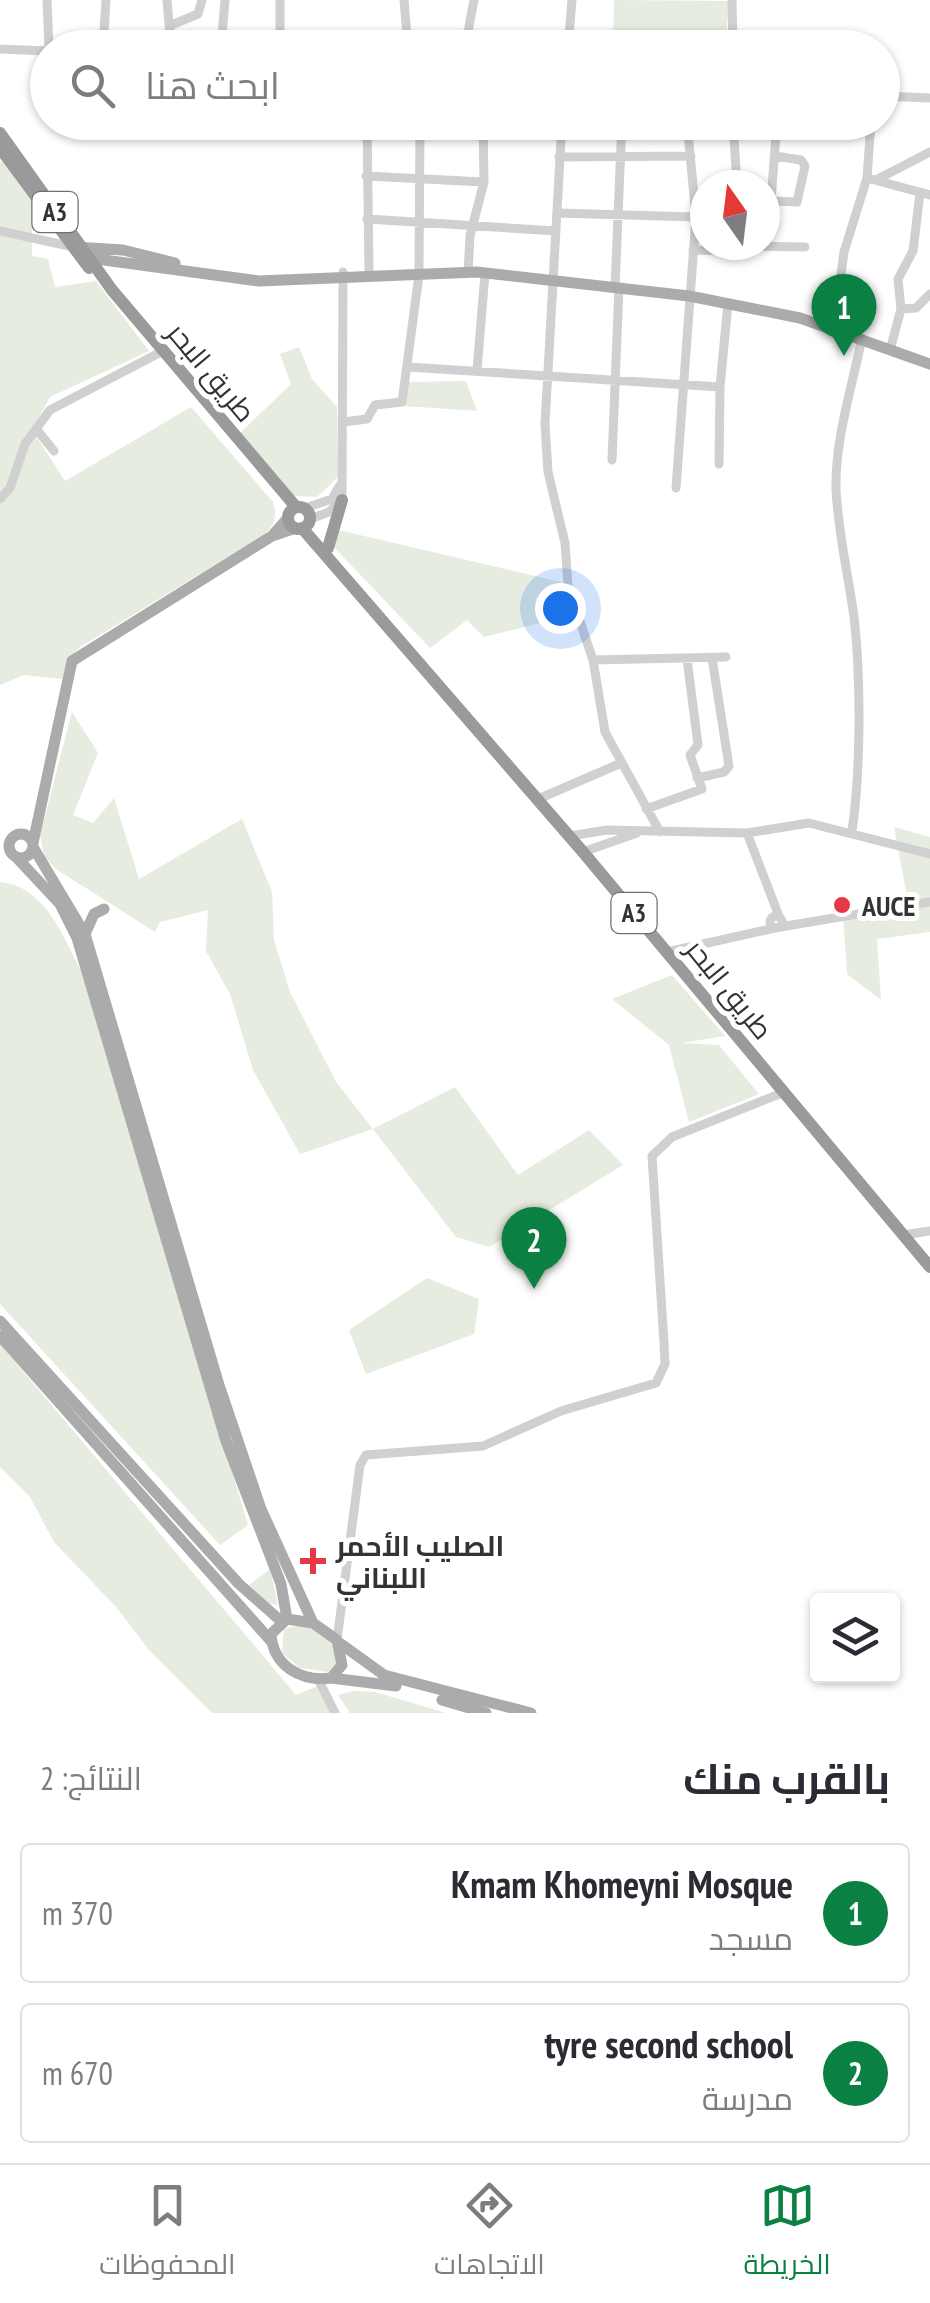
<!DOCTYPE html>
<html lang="ar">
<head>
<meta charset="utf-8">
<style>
  body { margin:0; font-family:"PT Sans Narrow",Cairo,sans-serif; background:#f2f2f3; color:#2b2b33; direction:rtl }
  .controls { position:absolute; right:30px; bottom:30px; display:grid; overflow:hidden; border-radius:10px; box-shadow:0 2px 8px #0004 }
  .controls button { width:90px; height:90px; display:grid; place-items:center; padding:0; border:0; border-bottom:2px solid #e1e1e2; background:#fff; color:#2b2b33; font:50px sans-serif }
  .compass { position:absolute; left:690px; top:170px; width:90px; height:90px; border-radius:50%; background:#fff; box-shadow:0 2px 8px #0004; rotate:346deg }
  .you { position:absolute; left:560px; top:608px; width:35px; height:35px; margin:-25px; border:8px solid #fff; border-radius:50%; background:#1a73e8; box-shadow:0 0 0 15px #1a73e833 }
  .badge { display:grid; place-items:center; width:65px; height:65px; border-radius:50%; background:#0b8043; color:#fff; font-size:32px; font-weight:700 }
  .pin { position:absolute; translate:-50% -82px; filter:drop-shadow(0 2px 5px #0008) }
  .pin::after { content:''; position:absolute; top:52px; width:35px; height:30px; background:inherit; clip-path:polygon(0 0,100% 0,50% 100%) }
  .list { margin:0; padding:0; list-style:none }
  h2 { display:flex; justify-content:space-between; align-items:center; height:130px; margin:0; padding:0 40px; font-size:42px }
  h2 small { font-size:32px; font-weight:400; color:#7c7c81 }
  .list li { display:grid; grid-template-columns:65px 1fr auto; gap:30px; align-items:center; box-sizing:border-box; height:140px; margin:0 20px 20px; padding:0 20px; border:2px solid #e1e1e2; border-radius:10px }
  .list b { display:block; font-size:38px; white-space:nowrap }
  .list p { margin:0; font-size:32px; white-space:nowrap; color:#7c7c81 }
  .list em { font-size:32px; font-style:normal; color:#7c7c81 }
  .icon { flex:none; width:55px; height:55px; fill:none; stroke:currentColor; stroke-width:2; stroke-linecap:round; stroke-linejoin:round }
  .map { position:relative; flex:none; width:930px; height:1713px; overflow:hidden; direction:ltr }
  .search { position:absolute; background:#fff; box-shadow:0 2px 8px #0004; left:30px; right:30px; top:30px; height:110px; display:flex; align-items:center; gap:25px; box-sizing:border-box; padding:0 35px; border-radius:55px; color:#7c7c81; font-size:38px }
  .sheet { height:450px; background:#fff }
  nav { display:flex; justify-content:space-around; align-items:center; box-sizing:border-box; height:140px; border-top:2px solid #e1e1e2; background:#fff; font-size:28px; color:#7c7c81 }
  nav a { display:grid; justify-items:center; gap:5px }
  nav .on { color:#0b8043 }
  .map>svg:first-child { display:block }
  .green { fill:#e6ecdf }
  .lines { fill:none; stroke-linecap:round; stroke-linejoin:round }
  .minor { stroke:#d0d0d0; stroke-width:9 }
  .major { stroke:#ababab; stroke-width:11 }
  .highway { stroke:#9a9a9a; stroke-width:12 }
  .poi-dot { fill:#e63946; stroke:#fff; stroke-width:4 }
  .labels { text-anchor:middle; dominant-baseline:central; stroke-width:10; stroke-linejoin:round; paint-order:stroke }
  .shield { fill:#fff; stroke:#707070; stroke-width:2.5 }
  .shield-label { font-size:25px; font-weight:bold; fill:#333 }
  .street-label { font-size:28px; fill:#333; stroke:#fff }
  .poi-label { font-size:28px; font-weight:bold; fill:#333; stroke:#fff; text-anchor:start }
</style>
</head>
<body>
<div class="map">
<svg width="930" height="1713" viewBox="0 0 930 1713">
  <rect width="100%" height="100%" fill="#fff"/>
  <path class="green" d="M 614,0 L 729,1 L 726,36 L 663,37 L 640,47 L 613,48 Z
    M 4,161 L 46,216 L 32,225 L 32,256 L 48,259 L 55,287 L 96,281 L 149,351 L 50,397 L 32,430 L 65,481 L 191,407 L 273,502 C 278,519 274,526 261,537 L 80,647 L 67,660 L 62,679 L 24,675 L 0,685 L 0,162 Z
    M 299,347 L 312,379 L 337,407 L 338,477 L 317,497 L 295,496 L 285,490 L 240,433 L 291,384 L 280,354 Z
    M 466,381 L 477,411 L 404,406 L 407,382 Z
    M 334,529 L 561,582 L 573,615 L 484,637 L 467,620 L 430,648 L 331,544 Z
    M 72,712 L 98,753 L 73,815 L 93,823 L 114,798 L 139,879 L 242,819 L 272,892 L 274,940 L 290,992 L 336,1082 L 373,1129 L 455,1087 L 518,1175 L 589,1130 L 623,1165 L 489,1247 L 456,1237 L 373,1129 L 300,1154 L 253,1070 L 230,994 L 206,951 L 208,910 L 160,922 L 155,932 L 56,869 L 44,856 L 40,835 Z
    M 894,827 L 930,837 L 930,932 L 877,939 L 881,1000 L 847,974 L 843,915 L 908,902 Z
    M 0,882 C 46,886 64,939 83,974 L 248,1525 L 220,1545 L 0,1304 Z
    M 672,975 L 725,1036 L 681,1043 L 719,1045 L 759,1094 L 689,1122 L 669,1045 L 612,999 Z
    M 427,1278 L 479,1299 L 474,1334 L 366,1374 L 349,1330 Z
    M 0,1344 L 296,1695 L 318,1686 L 332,1713 L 212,1713 L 149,1650 L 117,1608 L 54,1542 L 30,1497 L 0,1467 Z
    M 270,1569 L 278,1605 L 268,1603 L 249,1585 Z
    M 301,1625 L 317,1629 L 336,1646 L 336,1664 L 328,1672 L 300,1668 L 282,1653 L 284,1629 Z
    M 354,1691 L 375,1692 L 446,1713 L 350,1713 L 338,1695 Z"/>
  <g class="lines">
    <path class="minor" d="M 47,0 L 49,48
      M 167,0 L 171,48
      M 404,0 L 408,48
      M 732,0 L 733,48
      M 169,26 L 198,14 L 202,0
      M 103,48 L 106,0
      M 221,48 L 225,0
      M 280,48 L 280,0
      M 465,48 L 474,0
      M 568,48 L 572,0
      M 0,49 L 48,51
      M 882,96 L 930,98
      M 367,122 L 369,271
      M 562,122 L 545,424 L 548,472 L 565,543 L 568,586 L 593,660 L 605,732 L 660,832
      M 733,122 L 737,185
      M 559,157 L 691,156
      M 366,176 L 484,182
      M 867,178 L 930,195
      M 876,180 L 930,152
      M 765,200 L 771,201 L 777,122
      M 771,201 L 797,202 L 805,166 L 801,160 L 775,156
      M 557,213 L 696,217
      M 367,219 L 556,231
      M 0,231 L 69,246
      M 738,246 L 805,247
      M 693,250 L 728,251 L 738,245
      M 419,268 L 420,122
      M 468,273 L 470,236 L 484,182 L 483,122
      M 615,287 L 622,122
      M 901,309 L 898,279 L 913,251 L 920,193
      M 834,328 L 844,252 L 867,178 L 871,122
      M 890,350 L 901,309 L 916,308 L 930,294
      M 408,367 L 720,387 L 728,303
      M 477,371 L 485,273
      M 343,422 L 367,419 L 375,405 L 402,402 L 419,275
      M 38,431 L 54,451
      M 612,460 L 619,287
      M 719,464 L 720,387
      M 676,488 L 696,217 L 687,122
      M 0,499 L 10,488 L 25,444 L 50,410 L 161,352
      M 305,508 L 332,499 L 340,485
      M 310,519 L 329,512 L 342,500 L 343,272
      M 593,660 L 726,657
      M 697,778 L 724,772 L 729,766 L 712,658
      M 538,799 L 619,764
      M 646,809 L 702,789 L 690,755 L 698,745 L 687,659
      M 852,831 C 861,770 861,677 854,617 C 848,573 838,533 836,489 C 835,439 852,387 862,338
      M 747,833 L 779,916
      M 570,836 L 607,830 L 747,833 L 809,823 L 930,854
      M 583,852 L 637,833
      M770 922a6 6 0 1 1 12 0a6 6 0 1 1-12 0Z
      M 780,927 L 930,902
      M 667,952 L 775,928
      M 903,1235 L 930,1231
      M 337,1640 L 360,1465 L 366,1455 L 483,1446 L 561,1411 L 656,1383 L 665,1364 L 664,1343 L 652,1156 L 672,1137 L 782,1093
      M 318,1679 L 335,1713"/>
    <path class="major" d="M 75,247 L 123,250 L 175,263
      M 82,257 L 259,281 L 477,272 L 689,296 L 800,318 L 930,364
      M 272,536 L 288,518
      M9 846a12 12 0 1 1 24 0a12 12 0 1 1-24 0Z
      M 33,843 L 72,661 L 272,536 L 296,528
      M 33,847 L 85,934 L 219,1385 L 261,1509 L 313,1623
      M 17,858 L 60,904 L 77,938 L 226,1441 L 281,1584 L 287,1619
      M 85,934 L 94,914 L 104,909
      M 0,1321 L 239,1584 L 282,1622
      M 0,1336 L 271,1641
      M 287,1619 L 313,1623 L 337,1640 L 342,1665 L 331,1678 C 301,1682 273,1666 271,1634 Z
      M 341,1644 L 384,1675 L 531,1713
      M 331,1678 L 396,1686
      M 442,1700 L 486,1713"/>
    <path class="highway" d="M 0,133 L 112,290 L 296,507
      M 0,148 L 89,268
      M288 518a11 11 0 1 1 22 0a11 11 0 1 1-22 0Z
      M 302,528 L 583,852 L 930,1267
      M 328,548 L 342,500"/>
  </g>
  <g class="poi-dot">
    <circle cx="842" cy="905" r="10"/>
    <path d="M308 1546h10v10h10v10h-10v10h-10v-10h-10v-10h10z"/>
  </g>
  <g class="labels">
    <g class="shield">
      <rect x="32.5" y="192" width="45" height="40" rx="8"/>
      <rect x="611.5" y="893" width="45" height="40" rx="8"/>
    </g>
    <g class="shield-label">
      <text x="55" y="212">A3</text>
      <text x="634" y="913">A3</text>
    </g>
    <g class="street-label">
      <text transform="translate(212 372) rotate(50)">طريق البحر</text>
      <text transform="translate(730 989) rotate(51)">طريق البحر</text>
    </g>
    <g class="poi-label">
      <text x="862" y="905">AUCE</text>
      <text x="336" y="1545">الصليب الأحمر<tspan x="336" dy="32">اللبناني</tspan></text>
    </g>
  </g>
</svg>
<div class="controls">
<button><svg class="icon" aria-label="layers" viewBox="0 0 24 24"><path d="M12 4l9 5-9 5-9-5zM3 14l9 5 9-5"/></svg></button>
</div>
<svg class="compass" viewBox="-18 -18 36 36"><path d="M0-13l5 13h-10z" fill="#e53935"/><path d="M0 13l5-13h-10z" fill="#7c7c81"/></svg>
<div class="you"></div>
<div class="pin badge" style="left:844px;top:356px">1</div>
<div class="pin badge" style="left:534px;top:1289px">2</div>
<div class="search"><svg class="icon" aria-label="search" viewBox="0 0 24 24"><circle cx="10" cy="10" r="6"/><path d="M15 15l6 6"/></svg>ابحث هنا</div>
</div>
<section class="sheet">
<h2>بالقرب منك<small>النتائج: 2</small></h2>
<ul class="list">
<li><span class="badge">1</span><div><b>Kmam Khomeyni Mosque</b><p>مسجد</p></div><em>370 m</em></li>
<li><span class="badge">2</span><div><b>tyre second school</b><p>مدرسة</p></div><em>670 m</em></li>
</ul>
</section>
<nav>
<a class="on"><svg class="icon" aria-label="map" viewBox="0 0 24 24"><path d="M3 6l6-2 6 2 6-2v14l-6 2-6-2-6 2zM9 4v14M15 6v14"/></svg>الخريطة</a>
<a><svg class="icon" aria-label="directions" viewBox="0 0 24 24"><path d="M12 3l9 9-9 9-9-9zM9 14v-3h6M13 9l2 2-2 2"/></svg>الاتجاهات</a>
<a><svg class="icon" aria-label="saved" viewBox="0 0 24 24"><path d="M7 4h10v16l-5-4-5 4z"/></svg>المحفوظات</a>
</nav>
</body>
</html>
